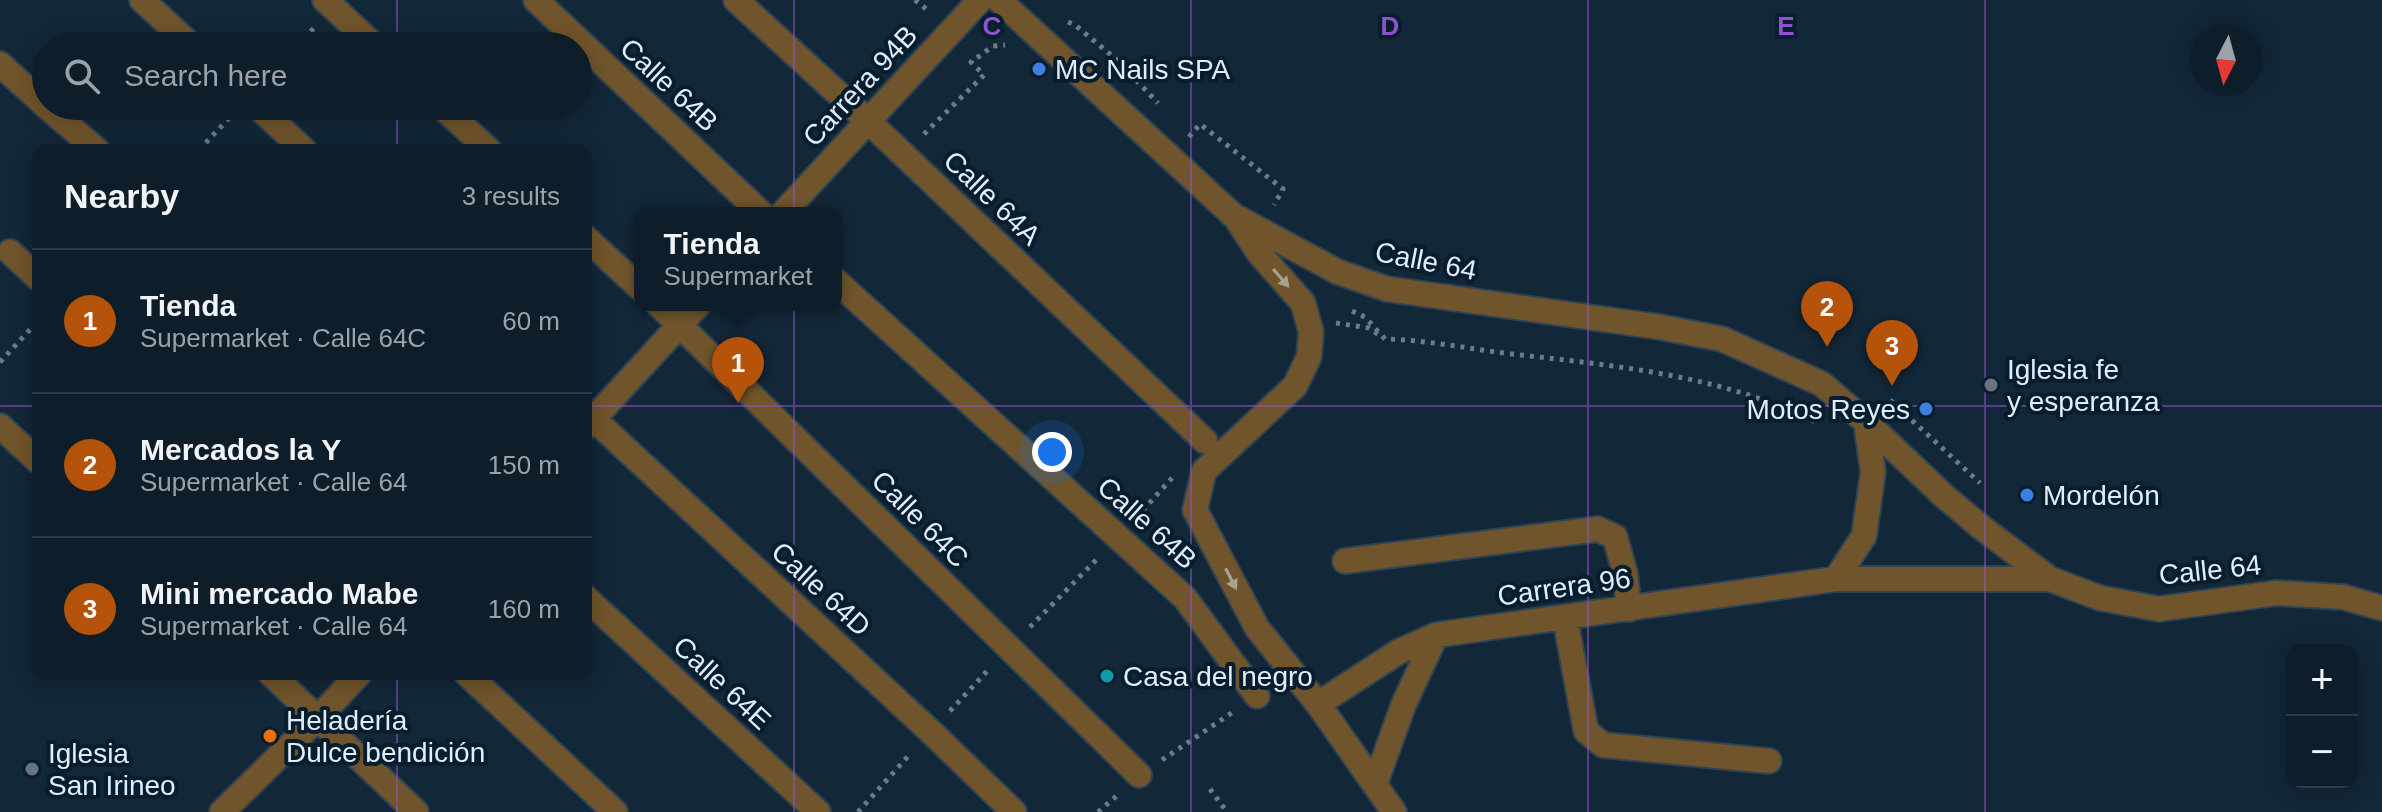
<!DOCTYPE html>
<html lang="en">
<head>
<meta charset="utf-8">
<style>
  body { margin:0; font-family:Arial,sans-serif; background:#172632; color:#f1f3f6 }
  .controls { position:absolute; right:24px; bottom:24px; display:grid; overflow:hidden; border-radius:16px; box-shadow:0 4px 20px #0003 }
  .controls button { width:72px; height:72px; display:grid; place-items:center; padding:0; border:0; border-bottom:2px solid #2e3b47; background:#0e1d2a; color:#f1f3f6; font:40px sans-serif }
  .compass { position:absolute; left:2190px; top:24px; width:72px; height:72px; border-radius:50%; background:#0e1d2a; box-shadow:0 4px 20px #0003; rotate:186deg }
  .you { position:absolute; left:1052px; top:452px; width:28px; height:28px; margin:-20px; border:6px solid #fff; border-radius:50%; background:#1a73e8; box-shadow:0 0 0 12px #1a73e833 }
  .badge { display:grid; place-items:center; width:52px; height:52px; border-radius:50%; background:#b45309; color:#fff; font-size:26px; font-weight:700 }
  .pin { position:absolute; translate:-50% -66px; filter:drop-shadow(0 2px 4px #0008) }
  .pin::after { content:''; position:absolute; top:42px; width:28px; height:24px; background:inherit; clip-path:polygon(0 0,100% 0,50% 100%) }
  .popup { position:absolute; left:634px; top:207px; width:208px; height:104px; box-sizing:border-box; display:grid; place-content:center; border-radius:16px; background:#0e1d2a; filter:drop-shadow(0 2px 6px #0005); font-size:26px; white-space:nowrap; color:#9ba2a8 }
  .popup b { font-size:30px; color:#f1f3f6 }
  .popup::after { content:''; position:absolute; left:50%; top:100%; margin-left:-16px; border:16px solid transparent; border-top-color:#0e1d2a }
  .list { margin:0; padding:0; list-style:none }
  h2 { display:flex; justify-content:space-between; align-items:center; height:104px; margin:0; padding:0 32px; font-size:34px }
  h2 small { font-size:26px; font-weight:400; color:#9ba2a8 }
  .list li { display:grid; grid-template-columns:52px 1fr auto; gap:24px; align-items:center; box-sizing:border-box; height:144px; padding:0 32px; border-top:2px solid #2e3b47 }
  .list b { display:block; font-size:30px; white-space:nowrap }
  .list p { margin:0; font-size:26px; white-space:nowrap; color:#9ba2a8 }
  .list em { font-size:26px; font-style:normal; color:#9ba2a8 }
  .icon { flex:none; width:44px; height:44px; fill:none; stroke:currentColor; stroke-width:2; stroke-linecap:round; stroke-linejoin:round }
  .map { position:relative; flex:none; width:2382px; height:812px; overflow:hidden }
  .search { position:absolute; background:#0e1d2a; box-shadow:0 4px 20px #0003; left:32px; top:32px; width:560px; height:88px; display:flex; align-items:center; gap:20px; box-sizing:border-box; padding:0 28px; border-radius:44px; color:#9ba2a8; font-size:30px }
  .panel { position:absolute; background:#0e1d2a; box-shadow:0 4px 20px #0003; left:32px; top:144px; width:560px; height:536px; border-radius:16px }
  .map>svg:first-child { display:block }
  .lines { fill:none; stroke-linecap:round; stroke-linejoin:round }
  .minor-casing { stroke:#2f4353; stroke-width:28 }
  .path { stroke:#6b7c8b; stroke-width:5; stroke-dasharray:4 6; stroke-linecap:butt }
  .minor { stroke:#70542b; stroke-width:24 }
  .oneway { fill:#a8a192 }
  .grid { fill:none; stroke:#8f53cb; stroke-width:2; stroke-opacity:0.55 }
  .shop-dot { fill:#3f7fe0; stroke:#081e2e; stroke-width:3 }
  .worship-dot { fill:#6b7280; stroke:#081e2e; stroke-width:3 }
  .culture-dot { fill:#0f9aa8; stroke:#081e2e; stroke-width:3 }
  .food-dot { fill:#e8710a; stroke:#081e2e; stroke-width:3 }
  .labels { text-anchor:middle; dominant-baseline:central; stroke-width:8; stroke-linejoin:round; paint-order:stroke }
  .poi-label { font-size:28px; fill:#e1eefa; stroke:#081e2e; text-anchor:start }
  .street-label { font-size:28px; fill:#e1eefa; stroke:#081e2e }
  .grid-label { font-size:26px; text-anchor:middle; font-weight:bold; fill:#8f53cb; stroke:#081e2e; stroke-width:8; stroke-linejoin:round; paint-order:stroke }
</style>
</head>
<body>
<div class="map">
<svg width="2382" height="812" viewBox="0 0 2382 812">
  <rect width="100%" height="100%" fill="#122738"/>
  <g class="lines">
    <g class="minor-casing">
      <path id="minor" d="M 142,0 L 192,46
        M 325,0 L 375,46
        M 536,0 L 761,213
        M 736,0 L 868,121 L 1205,441
        M 999,0 L 1234,216 L 1338,272 L 1387,289 L 1660,327 L 1722,339 L 1822,384 L 1866,422 L 1944,496 L 1981,527 L 2050,579 L 2100,598 L 2159,609 L 2276,593 L 2343,597 L 2382,608
        M 0,64 L 46,106
        M 46,106 L 97,150
        M 257,106 L 304,150
        M 441,106 L 489,150
        M 783,213 L 980,0
        M 1238,221 L 1259,253 L 1303,303 L 1311,332 L 1309,357 L 1295,386 L 1204,471 L 1195,510 L 1257,628 L 1318,704 L 1394,812
        M 586,238 L 640,288
        M 10,252 L 38,278
        M 836,281 L 1185,598 L 1257,696
        M 659,305 L 1139,775
        M 586,412 L 930,731 L 1014,812
        M 0,426 L 38,461
        M 586,427 L 698,305
        M 1345,561 L 1598,529 L 1615,537 L 1625,573 L 1629,609
        M 1836,579 L 1864,536 L 1873,472 L 1866,422
        M 586,598 L 818,812
        M 1565,618 L 1586,731 L 1603,745 L 1769,761
        M 271,674 L 416,812
        M 467,674 L 615,812
        M 1318,704 L 1398,652 L 1436,635 L 1836,579 L 2050,579
        M 1375,784 L 1403,706 L 1436,635
        M 222,812 L 318,718 L 359,674"/>
    </g>
    <path class="path" d="M 915,0 L 930,12
      M 1068,22 L 1075,25 L 1116,59 L 1158,103
      M 297,46 L 315,27
      M 924,134 L 984,75 L 971,62 L 993,46 L 1005,45
      M 1189,137 L 1200,124 L 1283,189 L 1274,205
      M 199,150 L 232,115
      M 1352,311 L 1365,317 L 1385,339 C 1428,340 1469,349 1512,354 C 1617,366 1723,375 1820,424
      M 1336,323 L 1369,328 L 1379,335
      M 0,362 L 38,321
      M 1890,400 L 1980,483
      M 1136,518 L 1172,478
      M 1030,627 L 1099,557
      M 950,711 L 990,668
      M 1162,760 L 1233,712
      M 1210,789 L 1227,812
      M 858,812 L 911,753
      M 1098,812 L 1120,793"/>
    <use href="#minor" class="minor"/>
  </g>
  <defs><path id="oneway-solid" d="M-6-.8H1V-3.2L6.5 0L1 3.2V.8H-6Z" transform="scale(2)"/></defs>
  <g class="oneway">
    <use href="#oneway-solid" transform="translate(1281 278) rotate(49)"/>
    <use href="#oneway-solid" transform="translate(1231 579) rotate(63)"/>
  </g>
  <path class="grid" d="M 397,0 L 397,46M 794,0 L 794,812M 1191,0 L 1191,812M 1588,0 L 1588,812M 1985,0 L 1985,812M 397,106 L 397,150M 0,406 L 38,406M 586,406 L 2382,406M 397,674 L 397,812"/>
  <g class="shop-dot">
    <circle cx="1039" cy="69" r="8"/>
    <circle cx="1926" cy="409" r="8"/>
    <circle cx="2027" cy="495" r="8"/>
  </g>
  <g class="worship-dot">
    <circle cx="1991" cy="385" r="8"/>
    <circle cx="32" cy="769" r="8"/>
  </g>
  <circle class="culture-dot" cx="1107" cy="676" r="8"/>
  <circle class="food-dot" cx="270" cy="736" r="8"/>
  <g class="labels">
    <g class="poi-label">
      <text x="1055" y="69">MC Nails SPA</text>
      <text x="2007" y="369">Iglesia fe<tspan x="2007" dy="32">y esperanza</tspan></text>
      <text x="1910" y="409" text-anchor="end">Motos Reyes</text>
      <text x="2043" y="495">Mordelón</text>
      <text x="1123" y="676">Casa del negro</text>
      <text x="286" y="720">Heladería<tspan x="286" dy="32">Dulce bendición</tspan></text>
      <text x="48" y="753">Iglesia<tspan x="48" dy="32">San Irineo</tspan></text>
    </g>
    <g class="street-label">
      <text transform="translate(669 85) rotate(43)">Calle 64B</text>
      <text transform="translate(860 86) rotate(-47)">Carrera 94B</text>
      <text transform="translate(992 198) rotate(44)">Calle 64A</text>
      <text transform="translate(1426 261) rotate(11)">Calle 64</text>
      <text transform="translate(920 519) rotate(45)">Calle 64C</text>
      <text transform="translate(1147 523) rotate(42)">Calle 64B</text>
      <text transform="translate(2210 570) rotate(-6)">Calle 64</text>
      <text transform="translate(1564 587) rotate(-8)">Carrera 96</text>
      <text transform="translate(821 589) rotate(43)">Calle 64D</text>
      <text transform="translate(722 683) rotate(43)">Calle 64E</text>
    </g>
  </g>
  <g class="grid-label">
    <text x="992" y="35">C</text>
    <text x="1390" y="35">D</text>
    <text x="1786" y="35">E</text>
  </g>
</svg>
<div class="controls">
<button>+</button>
<button>−</button>
</div>
<svg class="compass" viewBox="-18 -18 36 36"><path d="M0-13l5 13h-10z" fill="#e53935"/><path d="M0 13l5-13h-10z" fill="#9ba2a8"/></svg>
<div class="you"></div>
<div class="pin badge" style="left:738px;top:403px">1</div>
<div class="popup"><b>Tienda</b>Supermarket</div>
<div class="pin badge" style="left:1827px;top:347px">2</div>
<div class="pin badge" style="left:1892px;top:386px">3</div>
<div class="search"><svg class="icon" aria-label="search" viewBox="0 0 24 24"><circle cx="10" cy="10" r="6"/><path d="M15 15l6 6"/></svg>Search here</div>
<section class="panel">
<h2>Nearby<small>3 results</small></h2>
<ul class="list">
<li><span class="badge">1</span><div><b>Tienda</b><p>Supermarket · Calle 64C</p></div><em>60 m</em></li>
<li><span class="badge">2</span><div><b>Mercados la Y</b><p>Supermarket · Calle 64</p></div><em>150 m</em></li>
<li><span class="badge">3</span><div><b>Mini mercado Mabe</b><p>Supermarket · Calle 64</p></div><em>160 m</em></li>
</ul>
</section>
</div>
</body>
</html>
